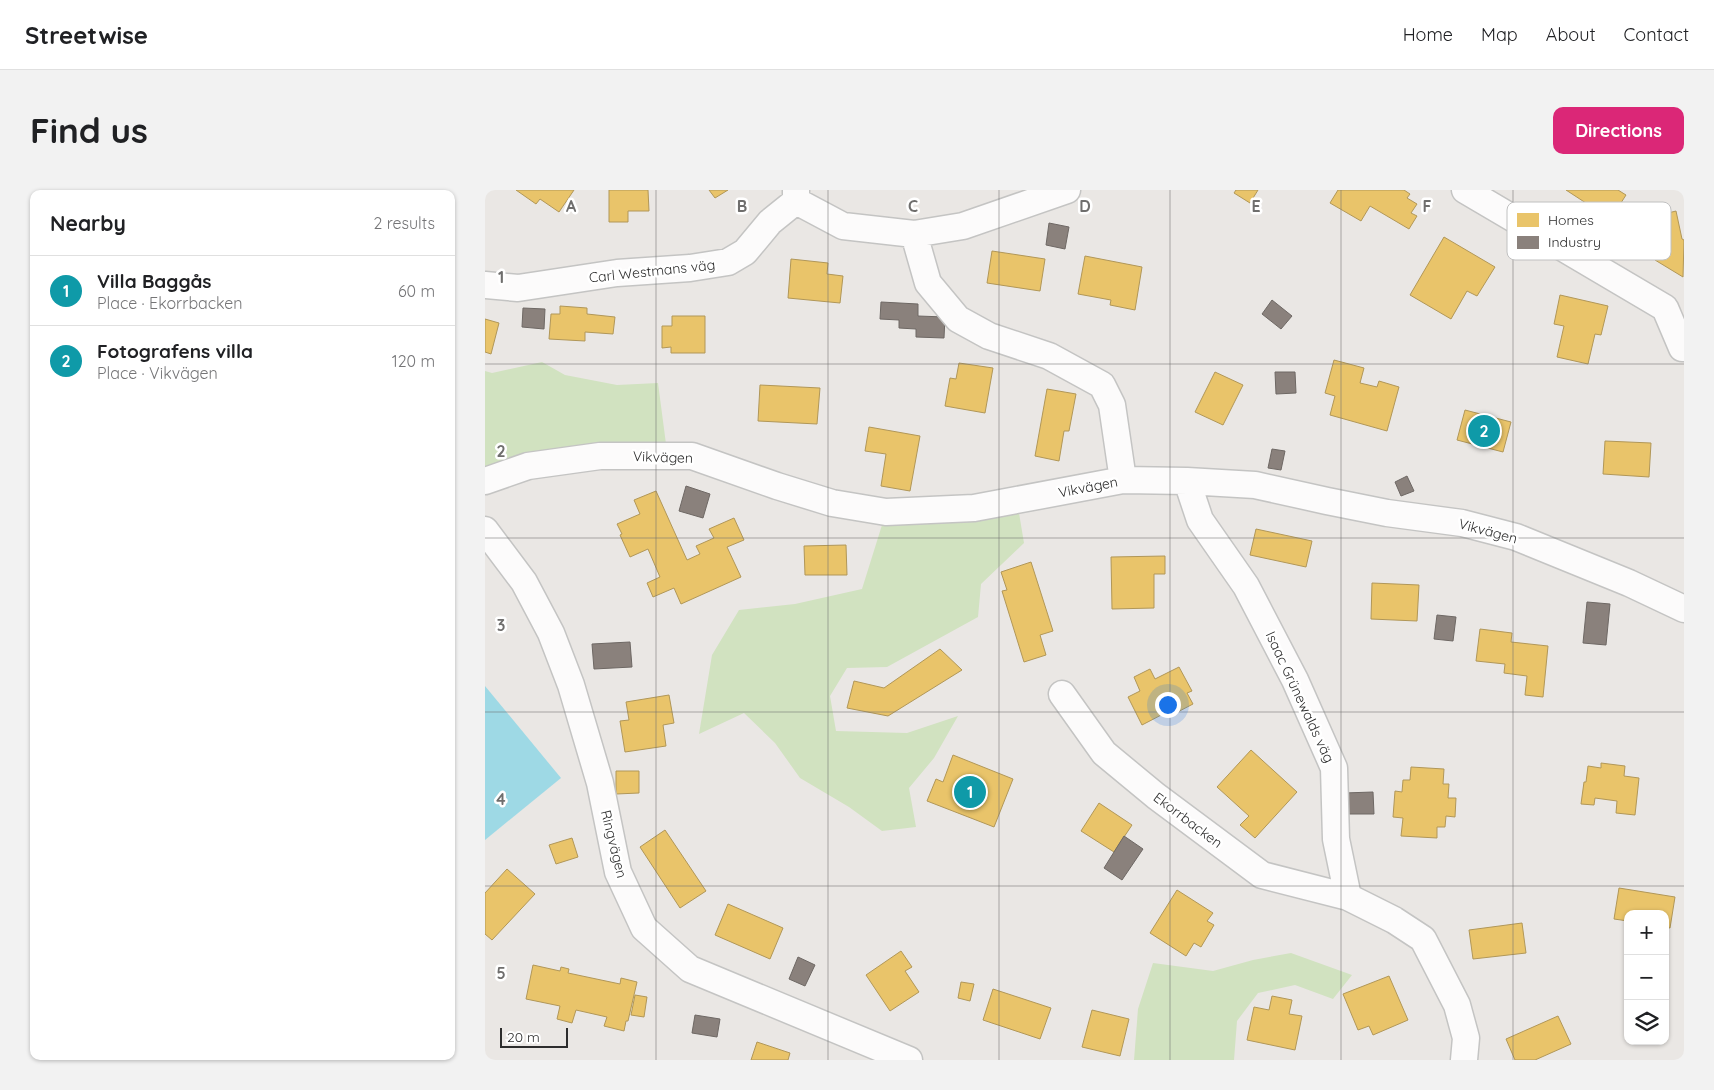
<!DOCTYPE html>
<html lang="en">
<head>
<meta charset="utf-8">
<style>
  body { margin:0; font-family:Quicksand,sans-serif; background:#f2f2f2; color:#202124 }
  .controls { position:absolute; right:15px; bottom:15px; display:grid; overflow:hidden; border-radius:10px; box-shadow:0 1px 4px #0004 }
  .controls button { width:45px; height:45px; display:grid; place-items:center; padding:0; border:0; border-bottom:1px solid #e0e0e0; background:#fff; color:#202124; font:25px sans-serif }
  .scale { position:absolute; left:15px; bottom:12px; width:68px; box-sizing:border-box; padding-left:5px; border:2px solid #2d2d2d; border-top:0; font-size:14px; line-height:18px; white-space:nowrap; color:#2d2d2d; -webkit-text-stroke:4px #fff; paint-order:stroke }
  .you { position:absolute; left:682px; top:514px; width:18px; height:18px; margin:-12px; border:4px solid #fff; border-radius:50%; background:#1a73e8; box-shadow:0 0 0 8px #1a73e833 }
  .badge { display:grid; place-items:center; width:32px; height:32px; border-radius:50%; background:#db2777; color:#fff; font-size:16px; font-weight:700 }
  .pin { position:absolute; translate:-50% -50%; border:2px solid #fff; box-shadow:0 1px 5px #0006 }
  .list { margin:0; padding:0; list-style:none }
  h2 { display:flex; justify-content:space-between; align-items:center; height:65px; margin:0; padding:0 20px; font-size:21px }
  h2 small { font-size:16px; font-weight:400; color:#757577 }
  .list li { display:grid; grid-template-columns:32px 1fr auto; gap:15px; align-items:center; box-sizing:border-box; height:70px; padding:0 20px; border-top:1px solid #e0e0e0 }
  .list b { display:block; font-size:19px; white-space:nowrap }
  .list p { margin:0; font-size:16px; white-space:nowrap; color:#757577 }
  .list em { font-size:16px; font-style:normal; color:#757577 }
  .icon { flex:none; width:28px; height:28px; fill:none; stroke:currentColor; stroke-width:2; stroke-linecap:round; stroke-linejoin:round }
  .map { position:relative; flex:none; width:1199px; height:870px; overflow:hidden; border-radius:10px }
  header { display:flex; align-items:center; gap:30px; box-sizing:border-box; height:70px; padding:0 25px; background:#fff; border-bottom:1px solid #e0e0e0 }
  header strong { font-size:24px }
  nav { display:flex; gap:28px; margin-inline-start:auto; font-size:18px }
  .intro { display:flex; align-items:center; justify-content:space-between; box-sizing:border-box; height:120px; padding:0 30px }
  h1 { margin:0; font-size:35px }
  .button { padding:12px 22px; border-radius:10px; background:#db2777; color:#fff; font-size:18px; font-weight:700 }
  main { display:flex; gap:30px; padding:0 30px }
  aside { flex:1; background:#fff; border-radius:10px; box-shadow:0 1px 4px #0004 }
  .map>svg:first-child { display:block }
  .green { fill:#d1e2c0 }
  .water { fill:#9ed9e5 }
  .homes { fill:#e9c46a; stroke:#b19758 }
  .industry { fill:#8a817c; stroke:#6e6864 }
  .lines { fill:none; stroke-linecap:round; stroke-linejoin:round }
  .minor-casing { stroke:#c4c4c3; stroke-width:29 }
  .minor { stroke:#fcfbfb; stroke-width:26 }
  .grid { fill:none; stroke:#6f6e6d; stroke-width:1; stroke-opacity:0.55 }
  .labels { text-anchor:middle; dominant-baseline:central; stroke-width:5; stroke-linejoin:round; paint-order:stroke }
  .street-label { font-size:14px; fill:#2d2d2d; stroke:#fff }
  .key { fill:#fff; stroke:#c0c0c0; stroke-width:1 }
  .key-label { font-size:14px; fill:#2d2d2d }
  .grid-label { font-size:16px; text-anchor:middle; font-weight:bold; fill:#6f6e6d; stroke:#fff; stroke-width:5; stroke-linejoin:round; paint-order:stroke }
</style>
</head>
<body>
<header>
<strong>Streetwise</strong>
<nav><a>Home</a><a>Map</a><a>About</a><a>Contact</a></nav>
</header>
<div class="intro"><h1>Find us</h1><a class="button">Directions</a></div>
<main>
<aside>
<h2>Nearby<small>2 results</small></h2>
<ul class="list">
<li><span class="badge" style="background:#0f9aa8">1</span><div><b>Villa Baggås</b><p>Place · Ekorrbacken</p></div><em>60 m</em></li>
<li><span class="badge" style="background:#0f9aa8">2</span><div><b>Fotografens villa</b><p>Place · Vikvägen</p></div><em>120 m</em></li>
</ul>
</aside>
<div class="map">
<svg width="1199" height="870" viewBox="0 0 1199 870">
  <rect width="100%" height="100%" fill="#eae7e4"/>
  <path class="green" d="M 57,172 L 80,185 L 132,195 L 173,193 L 181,254 L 0,278 L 0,181 L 7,183 Z
    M 534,323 L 539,353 L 496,394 L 493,427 L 402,477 L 362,478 L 345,506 L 351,541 L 422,543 L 473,526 L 449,568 L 424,598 L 431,637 L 397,641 L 364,617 L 315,588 L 290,553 L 259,523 L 214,544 L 227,465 L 254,420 L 310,414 L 377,399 L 397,335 Z
    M 806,763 L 867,785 L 848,809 L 810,795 L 773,803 L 752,831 L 749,870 L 649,870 L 653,819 L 668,773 L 728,781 L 768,770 Z"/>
  <path class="water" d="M 0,496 L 76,588 L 0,650 Z"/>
  <path class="homes" d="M 31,0 L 89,0 L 74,22 L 55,9 L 51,14 Z
    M 124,0 L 163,0 L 164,21 L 143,21 L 143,32 L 124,32 Z
    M 224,0 L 243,0 L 230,8 Z
    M 751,0 L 773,0 L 765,13 L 749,3 Z
    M 853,0 L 919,0 L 925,4 L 922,8 L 932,14 L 926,23 L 932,26 L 924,39 L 885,16 L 876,31 L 845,13 Z
    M 1081,0 L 1133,0 L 1141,5 L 1134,16 L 1141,21 L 1133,34 Z
    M 1191,21 L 1197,49 L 1199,50 L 1198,87 L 1170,70 L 1168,57 L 1162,68 L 1151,62 L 1163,37 L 1176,38 L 1171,26 Z
    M 959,47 L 1010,77 L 992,106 L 982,101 L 966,129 L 925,105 Z
    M 507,61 L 560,69 L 555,101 L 502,93 Z
    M 600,66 L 657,77 L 650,120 L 625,115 L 626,110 L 593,104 Z
    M 306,69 L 343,73 L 342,84 L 358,86 L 355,113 L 303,108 Z
    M 1075,105 L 1123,116 L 1116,145 L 1110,144 L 1103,174 L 1072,167 L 1079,136 L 1069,134 Z
    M 75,116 L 102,118 L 102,124 L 130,127 L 128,144 L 100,142 L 100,151 L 64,149 L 66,124 L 75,124 Z
    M 187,126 L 220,126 L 220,163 L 186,163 L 186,157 L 177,158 L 177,136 L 187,136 Z
    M 0,129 L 14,133 L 6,164 L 0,162 Z
    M 849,170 L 879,178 L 875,193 L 892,197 L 894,191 L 914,197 L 902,241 L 845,225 L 850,206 L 840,203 Z
    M 474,173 L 508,178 L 500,223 L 460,216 L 465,188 L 471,189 Z
    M 730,182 L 758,195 L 738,235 L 710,222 Z
    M 275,195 L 335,198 L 332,234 L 273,231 Z
    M 562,199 L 591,204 L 584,241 L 579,241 L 574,271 L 550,266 Z
    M 980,220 L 1026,232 L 1018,262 L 972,250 Z
    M 384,237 L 435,246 L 425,301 L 396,296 L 401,264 L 380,261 Z
    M 1120,251 L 1166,253 L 1164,287 L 1118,284 Z
    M 171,301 L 202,370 L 215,364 L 211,356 L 229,348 L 224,339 L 249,328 L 259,350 L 242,357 L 256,387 L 196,414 L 189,398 L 168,407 L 162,393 L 175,387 L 163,359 L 145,367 L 135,345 L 137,344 L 132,334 L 155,324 L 149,310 Z
    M 771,339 L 827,351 L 821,377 L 765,365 Z
    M 361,355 L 362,385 L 320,385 L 319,356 Z
    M 680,366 L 680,384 L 669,384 L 669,418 L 627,419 L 626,367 Z
    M 546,372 L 568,441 L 555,445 L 561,465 L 539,472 L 517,401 L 522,400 L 516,382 Z
    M 887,393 L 934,395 L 932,431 L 886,429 Z
    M 995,439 L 1027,443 L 1026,452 L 1063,456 L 1058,507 L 1040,505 L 1042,486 L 1019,483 L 1020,474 L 991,471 Z
    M 455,459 L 477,480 L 403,526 L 362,518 L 369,491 L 399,498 Z
    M 694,477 L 707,501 L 702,503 L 708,514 L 685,526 L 682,522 L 657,535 L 643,507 L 655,501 L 649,487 L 665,479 L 670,489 Z
    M 184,505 L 189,533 L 178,535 L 181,556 L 140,562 L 135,531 L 144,530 L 141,512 Z
    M 766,560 L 812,602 L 770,648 L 755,635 L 764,626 L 732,597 Z
    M 468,565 L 528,589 L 509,637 L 442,611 L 451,589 L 458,592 Z
    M 1116,573 L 1140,576 L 1139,586 L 1154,588 L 1150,625 L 1131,623 L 1132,611 L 1110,608 L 1109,615 L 1096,614 L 1099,592 L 1101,592 L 1103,576 L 1116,578 Z
    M 926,577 L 959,579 L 958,594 L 964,594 L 963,608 L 971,608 L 970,627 L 961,626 L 960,637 L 952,637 L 952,648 L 916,646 L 918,628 L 908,627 L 910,601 L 917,602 L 918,590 L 925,590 Z
    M 131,581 L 154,581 L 154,603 L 131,604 Z
    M 614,613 L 647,635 L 629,662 L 596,641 Z
    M 180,640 L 221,701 L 195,718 L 155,657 Z
    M 87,648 L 93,667 L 71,674 L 64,655 Z
    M 22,679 L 50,704 L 7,750 L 0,744 L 0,703 Z
    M 1134,698 L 1190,707 L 1185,738 L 1180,737 L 1180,724 L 1143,724 L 1143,731 L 1129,729 Z
    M 692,700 L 728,723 L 722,731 L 729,735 L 716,757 L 709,753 L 701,766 L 665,743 Z
    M 243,714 L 298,738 L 285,769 L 230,745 Z
    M 1037,733 L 1041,763 L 988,769 L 984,740 Z
    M 416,761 L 427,777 L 420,781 L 434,802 L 405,821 L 381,785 Z
    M 48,775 L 75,781 L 76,777 L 84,779 L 83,783 L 135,794 L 136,788 L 152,792 L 143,831 L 141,831 L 139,841 L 119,836 L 122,827 L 91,820 L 87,833 L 72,829 L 75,816 L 41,809 Z
    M 904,786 L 923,830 L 888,845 L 884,836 L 873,840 L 858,804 Z
    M 476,792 L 489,794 L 485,811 L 473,808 Z
    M 508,799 L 566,818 L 555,849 L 498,830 Z
    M 150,805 L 162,807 L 159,827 L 146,825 Z
    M 787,806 L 807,810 L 804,824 L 817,826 L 810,860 L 762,850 L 769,817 L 784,820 Z
    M 607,820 L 644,829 L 635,866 L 597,857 Z
    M 1073,826 L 1086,854 L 1050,870 L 1030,870 L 1021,849 Z
    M 272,852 L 305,863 L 303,870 L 266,870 Z"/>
  <path class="industry" d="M 564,33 L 584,37 L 580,59 L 561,55 Z
    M 787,110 L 807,126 L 796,139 L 777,124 Z
    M 396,112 L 433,114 L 433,126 L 460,127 L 459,148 L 431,147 L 431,139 L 414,138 L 414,130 L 395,129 Z
    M 38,118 L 60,119 L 59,139 L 37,137 Z
    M 790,182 L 810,182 L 811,203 L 791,204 Z
    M 787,259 L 800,261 L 796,280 L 783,278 Z
    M 922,286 L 929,301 L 916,306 L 910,292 Z
    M 201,296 L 225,304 L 218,328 L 194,321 Z
    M 1102,412 L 1125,414 L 1121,455 L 1098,453 Z
    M 952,425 L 971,427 L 968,451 L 949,449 Z
    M 145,452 L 147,477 L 109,479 L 107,454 Z
    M 888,602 L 889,624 L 860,624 L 859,603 Z
    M 639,646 L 658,659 L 637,690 L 619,678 Z
    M 313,767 L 330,775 L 320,796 L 304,789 Z
    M 210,825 L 235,829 L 232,847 L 207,843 Z"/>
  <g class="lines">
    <g class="minor-casing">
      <path id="minor" d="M 311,0 L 311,11 L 358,36 L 429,44 L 478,36 L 582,0
        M 980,0 L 1180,118 L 1197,158
        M 429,44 L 443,93 L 473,129 L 504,146 L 564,166 L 617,195 L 627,215 L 638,290
        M 0,95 L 33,98 L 132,83 L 205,78 L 243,72 L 260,62 L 285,32 L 311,11
        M 0,291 L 43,276 L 115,266 L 207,266 L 292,296 L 347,313 L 401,322 L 489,318 L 638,290 L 702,291 L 770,295 L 842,311 L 902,323 L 977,333 L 1031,347 L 1144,393 L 1199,419
        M 702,291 L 715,330 L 761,396 L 810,490 L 849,578 L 851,649 L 863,707 L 909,730 L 938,749 L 972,815 L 981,848 L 979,870
        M 0,340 L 39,392 L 66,443 L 86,495 L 115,593 L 133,682 L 159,738 L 205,779 L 424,870
        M 577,504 L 619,563 L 671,606 L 777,685 L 863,707"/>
    </g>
    <use href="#minor" class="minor"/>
  </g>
  <path class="grid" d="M 171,0 L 171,870M 343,0 L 343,870M 514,0 L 514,870M 685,0 L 685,870M 856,0 L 856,870M 1028,0 L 1028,870M 0,174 L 1199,174M 0,348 L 1199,348M 0,522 L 1199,522M 0,696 L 1199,696"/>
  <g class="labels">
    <g class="street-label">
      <text transform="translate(167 81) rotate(-6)">Carl Westmans väg</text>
      <text transform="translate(178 267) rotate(2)">Vikvägen</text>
      <text transform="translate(603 297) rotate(-11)">Vikvägen</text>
      <text transform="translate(1003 341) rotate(15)">Vikvägen</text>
      <text transform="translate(815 507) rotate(65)">Isaac Grünewalds väg</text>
      <text transform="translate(703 630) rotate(37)">Ekorrbacken</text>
      <text transform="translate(129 654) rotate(76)">Ringvägen</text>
    </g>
  </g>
  <rect x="1022" y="12" width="164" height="58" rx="8" class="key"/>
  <rect x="1032" y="23" width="22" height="14" fill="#e9c46a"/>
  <rect x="1032" y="46" width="22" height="13" fill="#8a817c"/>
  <g class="key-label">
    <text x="1063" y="35">Homes</text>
    <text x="1063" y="57">Industry</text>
  </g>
  <g class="grid-label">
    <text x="86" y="22">A</text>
    <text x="257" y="22">B</text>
    <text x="428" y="22">C</text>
    <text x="600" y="22">D</text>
    <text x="771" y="22">E</text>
    <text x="942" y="22">F</text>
    <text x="16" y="93">1</text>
    <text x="16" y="267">2</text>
    <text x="16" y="441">3</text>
    <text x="16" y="615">4</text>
    <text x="16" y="789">5</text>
  </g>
</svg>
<div class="controls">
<button>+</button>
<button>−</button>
<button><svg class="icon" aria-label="layers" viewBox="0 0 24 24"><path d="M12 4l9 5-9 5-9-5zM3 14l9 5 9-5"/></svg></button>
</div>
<div class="scale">20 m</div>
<div class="you"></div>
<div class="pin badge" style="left:485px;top:602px;background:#0f9aa8">1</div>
<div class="pin badge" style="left:999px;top:241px;background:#0f9aa8">2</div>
</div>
</main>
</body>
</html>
